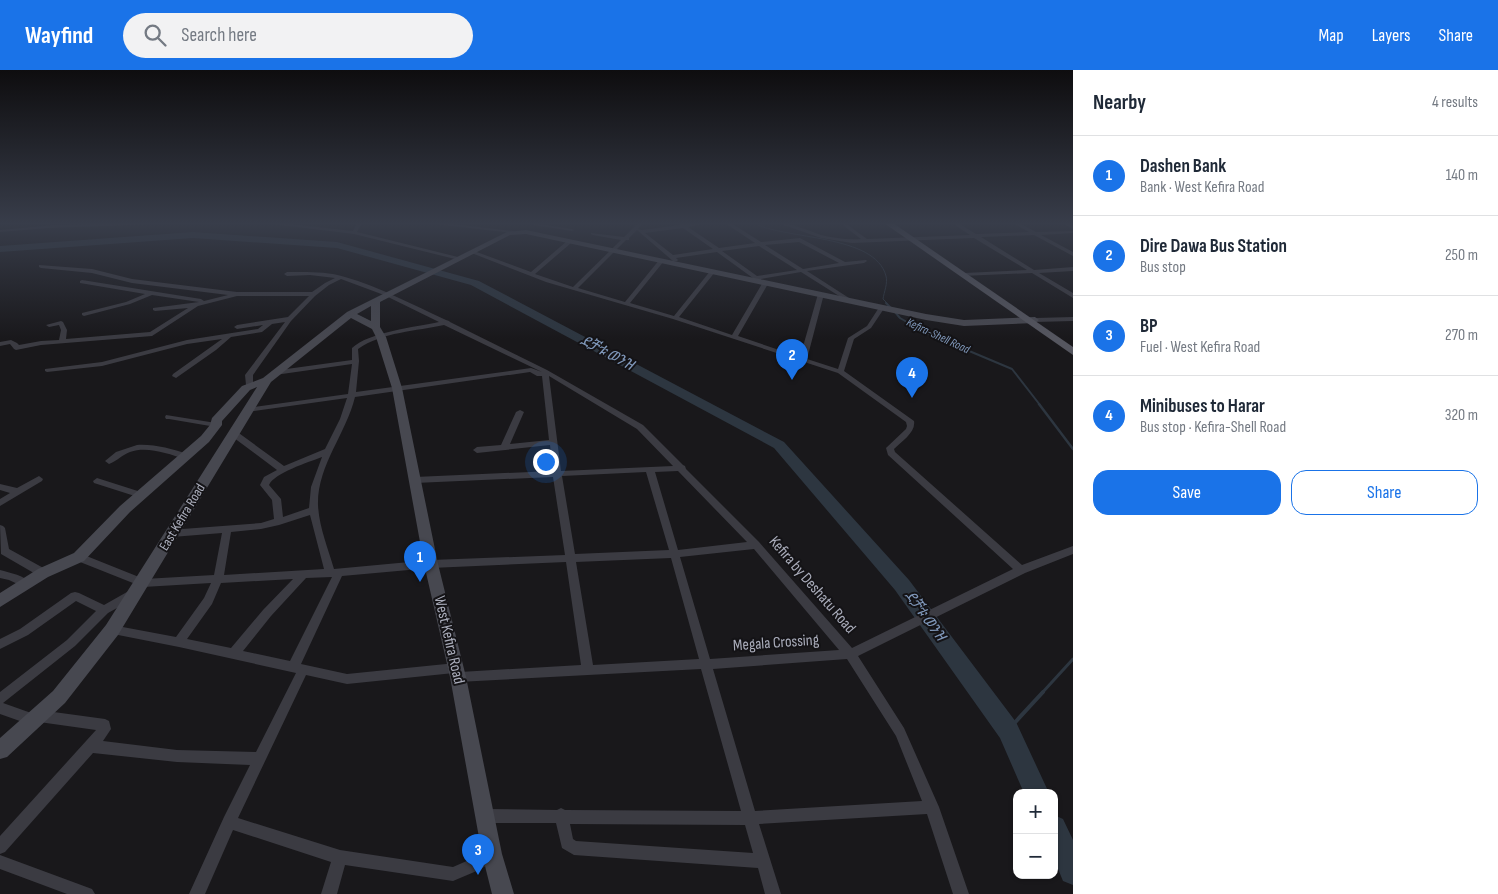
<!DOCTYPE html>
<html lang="en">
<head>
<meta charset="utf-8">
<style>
  body { margin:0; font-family:"Sofia Sans Condensed","Noto Sans Ethiopic",sans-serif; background:#f2f2f3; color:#1f2937 }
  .controls { position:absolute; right:15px; bottom:15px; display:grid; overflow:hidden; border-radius:10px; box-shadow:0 1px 4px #0004 }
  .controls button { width:45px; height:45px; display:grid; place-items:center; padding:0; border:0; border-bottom:1px solid #e0e1e3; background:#fff; color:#1f2937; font:25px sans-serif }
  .you { position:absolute; left:545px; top:391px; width:18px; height:18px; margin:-12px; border:4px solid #fff; border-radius:50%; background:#1a73e8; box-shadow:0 0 0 8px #1a73e833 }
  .badge { display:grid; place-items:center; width:32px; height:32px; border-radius:50%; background:#1a73e8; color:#fff; font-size:16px; font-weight:700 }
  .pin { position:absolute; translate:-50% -41px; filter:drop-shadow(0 1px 2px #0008) }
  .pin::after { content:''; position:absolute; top:26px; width:18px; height:15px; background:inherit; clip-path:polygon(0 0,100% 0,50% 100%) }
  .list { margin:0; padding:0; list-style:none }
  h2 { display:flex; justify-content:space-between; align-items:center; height:65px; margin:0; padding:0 20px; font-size:21px }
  h2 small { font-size:16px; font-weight:400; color:#747a83 }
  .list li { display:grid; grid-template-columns:32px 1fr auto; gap:15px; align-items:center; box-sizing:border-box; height:80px; padding:0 20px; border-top:1px solid #e0e1e3 }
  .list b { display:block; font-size:19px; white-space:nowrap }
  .list p { margin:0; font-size:16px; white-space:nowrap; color:#747a83 }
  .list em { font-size:16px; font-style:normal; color:#747a83 }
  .actions { display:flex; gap:10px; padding:15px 20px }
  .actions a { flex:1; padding:11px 0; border:1px solid #1a73e8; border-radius:15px; text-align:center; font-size:18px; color:#1a73e8 }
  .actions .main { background:#1a73e8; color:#fff }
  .icon { flex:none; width:28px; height:28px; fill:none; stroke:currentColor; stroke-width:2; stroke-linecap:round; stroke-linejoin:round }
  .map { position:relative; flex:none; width:1073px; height:824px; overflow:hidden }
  header { display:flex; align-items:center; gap:30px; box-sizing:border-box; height:70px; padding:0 25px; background:#1a73e8; color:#fff }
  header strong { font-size:24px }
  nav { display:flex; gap:28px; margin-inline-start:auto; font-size:18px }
  .search { width:350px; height:45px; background:#f2f2f3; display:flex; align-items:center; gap:12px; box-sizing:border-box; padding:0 18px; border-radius:28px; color:#747a83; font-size:19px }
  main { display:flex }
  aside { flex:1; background:#fff }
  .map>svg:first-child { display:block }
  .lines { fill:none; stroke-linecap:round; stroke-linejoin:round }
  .stream-far4 { stroke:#2d3640; stroke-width:1 }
  .stream-far3 { stroke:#2d3640; stroke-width:2 }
  .stream-far2 { stroke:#2d3640; stroke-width:2.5 }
  .stream-far1 { stroke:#2d3640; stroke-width:3 }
  .stream { stroke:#2d3640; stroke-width:4 }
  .river { fill:#2d3640; fill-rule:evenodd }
  .street { fill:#3b3b42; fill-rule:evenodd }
  .secondary { fill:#474850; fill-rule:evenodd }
  .primary { fill:#55565f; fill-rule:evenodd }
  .labels { text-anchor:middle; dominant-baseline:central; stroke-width:4; stroke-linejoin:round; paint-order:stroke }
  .far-water-label { font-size:12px; font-style:italic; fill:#7f97b9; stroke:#141316 }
  .street-label { font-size:14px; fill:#aaadbb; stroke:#141316 }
  .water-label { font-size:15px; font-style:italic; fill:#7f97b9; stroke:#141316 }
  .near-street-label { font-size:16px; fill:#aaadbb; stroke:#141316 }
</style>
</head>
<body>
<header>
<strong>Wayfind</strong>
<div class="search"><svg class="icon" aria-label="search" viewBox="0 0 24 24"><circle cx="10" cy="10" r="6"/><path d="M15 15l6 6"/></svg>Search here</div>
<nav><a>Map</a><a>Layers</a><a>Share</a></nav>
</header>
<main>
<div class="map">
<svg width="1073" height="824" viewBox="0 0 1073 824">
  <rect width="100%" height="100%" fill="#19181b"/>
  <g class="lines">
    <path class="stream-far4" d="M 753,153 C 786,170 875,164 886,206 C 888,213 884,222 883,229 L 888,234"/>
    <path class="stream-far3" d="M 886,233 L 891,238
      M 895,242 L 900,248 L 924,262 L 1012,299 L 1040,335"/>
    <path class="stream-far2" d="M 1039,334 L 1073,379"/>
    <path class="stream-far1" d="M 1042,623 L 1073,589"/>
    <path class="stream" d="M 1008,660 L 1043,622"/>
    <path class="river" d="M 193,162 L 337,172 L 479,211 L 784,372 L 909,510 L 1016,652 L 1049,723 L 1024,723 L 1000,668 L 895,520 L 774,378 L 471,215 L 337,178 L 193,168 L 0,182 L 0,176 Z
      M 1054,745 L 1063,749 L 1073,770 L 1073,815 L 1063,811 L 1054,789 Z"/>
    <path class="street" d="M 125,153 L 183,153 L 48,158 L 0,162 L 0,160 L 55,155 Z
      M 264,153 L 281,153 L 353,161 L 357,153 L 362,153 L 357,162 L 462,188 L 459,190 L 354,164 Z
      M 427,153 L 445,153 L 513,161 L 515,162 L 513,163 Z
      M 532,153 L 572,159 L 574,160 L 572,161 L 534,155 Z
      M 638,153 L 643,153 L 638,159 L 642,160 L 680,155 L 678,153 L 685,154 L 707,153 L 688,157 L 719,178 L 755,173 L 725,153 L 731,153 L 761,172 L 800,168 L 845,192 L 866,190 L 867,191 L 864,193 L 807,201 L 849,228 L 849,230 L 847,231 L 801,202 L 761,209 L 761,211 L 757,211 L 717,182 L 676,188 L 678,190 L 677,191 L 673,191 L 637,160 L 629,168 L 629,170 L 626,170 L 578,218 L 625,232 L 660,189 L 664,189 L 664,191 L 630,233 L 674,246 L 711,200 L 715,200 L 715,202 L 679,247 L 732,265 L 763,212 L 768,211 L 769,212 L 738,266 L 800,287 L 818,224 L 823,223 L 824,224 L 807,289 L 838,299 L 848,268 L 867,256 L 880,236 L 884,236 L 885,237 L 871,258 L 854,269 L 844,301 L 914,351 C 916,362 902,371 894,379 L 895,382 L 1022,495 L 1073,476 L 1073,484 L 1025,503 L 858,586 L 904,658 L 939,737 L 969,824 L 953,824 L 927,744 L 759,754 L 781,824 L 765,824 L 758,798 L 574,785 L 562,778 L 556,753 L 485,753 L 480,751 L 478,746 L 480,741 L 485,739 L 557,740 L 561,738 L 565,740 L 741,741 L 701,599 L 458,612 L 454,611 L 452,607 L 454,603 L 347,614 L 306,605 L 238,748 L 340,780 L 453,797 L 469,790 L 492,777 L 497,779 L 499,784 L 497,789 L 479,800 L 453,811 L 345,795 L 337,824 L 321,824 L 331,792 L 233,760 L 205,824 L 189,824 L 224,747 L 250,695 L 177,692 L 93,683 L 5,782 L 0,784 L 0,766 L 96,660 L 39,652 L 38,654 L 34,656 L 0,644 L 0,622 L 67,570 L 96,541 L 76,531 L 28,565 L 0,579 L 0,569 L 20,559 L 71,523 L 75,522 L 79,523 L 104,535 L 127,522 L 131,521 L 135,522 L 136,525 L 135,528 L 108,543 L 75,576 L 3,633 L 34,644 L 35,642 L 39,640 L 105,649 L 109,651 L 111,659 L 103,671 L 177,680 L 256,682 L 296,603 L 179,577 L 108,563 L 106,560 L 108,557 L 112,555 L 176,567 L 204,528 L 211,513 L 143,517 L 75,490 L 74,487 L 75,484 L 79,483 L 144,509 L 214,505 L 222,463 L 172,467 L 169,466 L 167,463 L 169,460 L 261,453 L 274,449 L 272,430 L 260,415 L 264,407 L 277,400 L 230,365 L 229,363 L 230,361 L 236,361 L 284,396 L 325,379 L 340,349 L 347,328 L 247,342 L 243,340 L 247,338 L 348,324 L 352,294 L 275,305 L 271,303 L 272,301 L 352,290 L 352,278 C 369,262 415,257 439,252 L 384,225 L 341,209 L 329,215 L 315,226 L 291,251 L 253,305 L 253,317 L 250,317 L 246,315 L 245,305 L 285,252 L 272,254 L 262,262 L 231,267 L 216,280 L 176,308 L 172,306 L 173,304 L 222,269 L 187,274 L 102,296 L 47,302 L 45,301 L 45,299 L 102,292 L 187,270 L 258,259 L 263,255 L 237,259 L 234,257 L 237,255 L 288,247 L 309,226 L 237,226 L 198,236 L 152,266 L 41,275 L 16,280 L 14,279 L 10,274 L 0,276 L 0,272 L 11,270 L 17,273 L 19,275 L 41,271 L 59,270 L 61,260 L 59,255 L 49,257 L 46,255 L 61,251 L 63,252 L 67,260 L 66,269 L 150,262 L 188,238 L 155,241 L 153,240 L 153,238 L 199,232 L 152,225 L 130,234 L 84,246 L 82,245 L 82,243 L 126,232 L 145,224 L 80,213 L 80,211 L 82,210 L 201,229 L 204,231 L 228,225 L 132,213 L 92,203 L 41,198 L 39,197 L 39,195 L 92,199 L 132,209 L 237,222 L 312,222 L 325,213 L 335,208 L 310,205 L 287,206 L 284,204 L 287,202 C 306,202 326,201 345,207 C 380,217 413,235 446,250 L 449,251 L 450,252 L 547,300 L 643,355 L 683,395 L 685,396 L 686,399 L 759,472 L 852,578 L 1013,499 L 888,385 L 886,378 L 906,359 L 907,356 L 906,352 L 838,303 L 673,249 L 546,212 L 469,182 L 474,181 L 531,202 L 567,171 L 571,171 L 571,173 L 535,204 L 573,217 L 621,170 L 593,165 L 591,164 L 591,163 L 624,167 ZM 683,158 L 713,179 L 673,185 L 645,163 ZM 799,172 L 839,193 L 803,199 L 765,175 ZM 759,176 L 797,200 L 757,206 L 722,181 ZM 444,255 L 542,302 L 531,298 L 356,322 L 359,291 L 358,279 C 382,262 417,261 444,255 ZM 530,302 L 537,306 L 542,306 L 549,370 L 510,374 L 524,342 L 520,340 L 516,342 L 501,375 L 477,377 L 473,380 L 477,383 L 550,375 L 553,401 L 415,407 L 411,410 L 415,413 L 553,407 L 565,485 L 431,490 L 334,499 C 328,478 319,457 318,435 C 317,396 346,364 355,327 ZM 549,306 L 637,359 L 673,396 L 561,401 ZM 322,387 L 311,417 L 309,438 L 283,447 L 281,429 L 269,415 C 274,403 309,392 322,387 ZM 678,401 L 747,472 L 678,480 L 655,402 ZM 646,402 L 669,480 L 575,484 L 562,406 ZM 310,445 L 324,499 L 224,505 L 231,462 L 261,459 L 279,455 ZM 754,479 L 839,580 L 710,589 L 680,487 ZM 671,488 L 699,589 L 593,595 L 576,492 ZM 566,492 L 581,595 L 460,602 L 462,598 L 460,594 L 456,593 L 347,604 L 301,594 L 342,506 L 431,498 ZM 332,507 L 290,591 L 243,581 L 271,546 L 306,508 ZM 293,509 L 263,540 L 231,578 L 187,569 L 212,534 L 221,513 ZM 847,589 L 896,666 L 922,731 L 755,741 L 713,599 ZM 570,754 L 745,755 L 753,783 L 576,771 L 573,769 Z
      M 778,153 C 792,153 807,160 821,165 C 833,168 848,170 861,169 L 840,153 L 845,153 L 867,169 L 970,165 L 952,153 L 958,153 L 976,164 L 1029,162 L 1013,153 L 1019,153 L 1036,162 L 1073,161 L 1073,163 L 1041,165 L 1073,182 L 1073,186 L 1034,165 L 981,167 L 1034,200 L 1073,197 L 1073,201 L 1039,203 L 1073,223 L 1073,228 L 1032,203 L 962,206 L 962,204 L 964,203 L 1027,200 L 974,168 L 852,173 L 821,168 Z
      M 1063,153 L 1069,153 L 1073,156 L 1073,159 Z
      M 1073,247 L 1073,251 L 1035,252 L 1032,250 L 1035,248 Z
      M 166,345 L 216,353 L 220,355 L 216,357 L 169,349 L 166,349 L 165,347 Z
      M 137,375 C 155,374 171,379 188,384 L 189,386 L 185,389 C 168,384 148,376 130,382 C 122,385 117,391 109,394 L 105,391 L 116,382 Z
      M 39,406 L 43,409 L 42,411 L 0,436 L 0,429 L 10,423 L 0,420 L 0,414 L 17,418 Z
      M 97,408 L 144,423 L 145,425 L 141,428 L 94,413 L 93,411 Z
      M 0,455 L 3,456 L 5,458 L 9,479 L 47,500 L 48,503 L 47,506 L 43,507 L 39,506 L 1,484 Z
      M 0,500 C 10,503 25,505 31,514 L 30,517 L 26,518 L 9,510 L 0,508 Z
      M 0,785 L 92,819 L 95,824 L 67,824 L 0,799 Z"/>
    <path class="secondary" d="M 526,160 L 926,244 L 964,250 L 1035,247 L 1039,250 L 1035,253 L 964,256 L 926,250 L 526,164 L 510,165 L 380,232 L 380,257 L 386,267 L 402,318 L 438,494 L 466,607 L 502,784 L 514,824 L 492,824 L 482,784 L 450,607 L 424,494 L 392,318 L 376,267 L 372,259 L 351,248 L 271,312 L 118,565 L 65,633 L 7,687 L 0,689 L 0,668 L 53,621 L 106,555 L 257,317 L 250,320 L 222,351 L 222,355 L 209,372 L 130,442 L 84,491 L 48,507 L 0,537 L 0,523 L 38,499 L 74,483 L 120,436 L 201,366 L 210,355 L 212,348 L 242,316 L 263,308 L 347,242 L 507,162 ZM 371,236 L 371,251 L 357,244 Z"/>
    <path class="primary" d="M 884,153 L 893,153 L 1073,277 L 1073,285 Z"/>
  </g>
  <linearGradient id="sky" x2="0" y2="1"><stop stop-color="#0e0d0f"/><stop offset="0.57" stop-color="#383d4a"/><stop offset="1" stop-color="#383d4a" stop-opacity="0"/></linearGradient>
  <rect width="1073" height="269" fill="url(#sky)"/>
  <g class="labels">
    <g class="far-water-label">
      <text transform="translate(938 266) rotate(25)">Kefira-Shell Road</text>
    </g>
    <g class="street-label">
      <text transform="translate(182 447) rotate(-59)">East Kefira Road</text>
    </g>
    <g class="water-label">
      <text transform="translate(607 283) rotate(28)">ደቻቱ ወንዝ</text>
      <text transform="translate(925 546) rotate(54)">ደቻቱ ወንዝ</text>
    </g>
    <g class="near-street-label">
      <text transform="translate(812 515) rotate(49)">Kefira by Deshatu Road</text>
      <text transform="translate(449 570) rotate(77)">West Kefira Road</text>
      <text transform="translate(776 573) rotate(-4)">Megala Crossing</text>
    </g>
  </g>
</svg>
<div class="controls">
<button>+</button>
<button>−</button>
</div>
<div class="you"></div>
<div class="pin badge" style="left:420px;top:512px">1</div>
<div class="pin badge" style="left:792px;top:310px">2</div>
<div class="pin badge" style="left:478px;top:805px">3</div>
<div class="pin badge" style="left:912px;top:328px">4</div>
</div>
<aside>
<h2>Nearby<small>4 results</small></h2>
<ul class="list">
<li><span class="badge">1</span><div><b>Dashen Bank</b><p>Bank · West Kefira Road</p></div><em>140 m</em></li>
<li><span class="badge">2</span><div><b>Dire Dawa Bus Station</b><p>Bus stop</p></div><em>250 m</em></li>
<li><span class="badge">3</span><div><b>BP</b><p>Fuel · West Kefira Road</p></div><em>270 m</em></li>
<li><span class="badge">4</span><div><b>Minibuses to Harar</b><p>Bus stop · Kefira-Shell Road</p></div><em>320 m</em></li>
</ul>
<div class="actions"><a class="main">Save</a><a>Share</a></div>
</aside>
</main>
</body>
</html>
